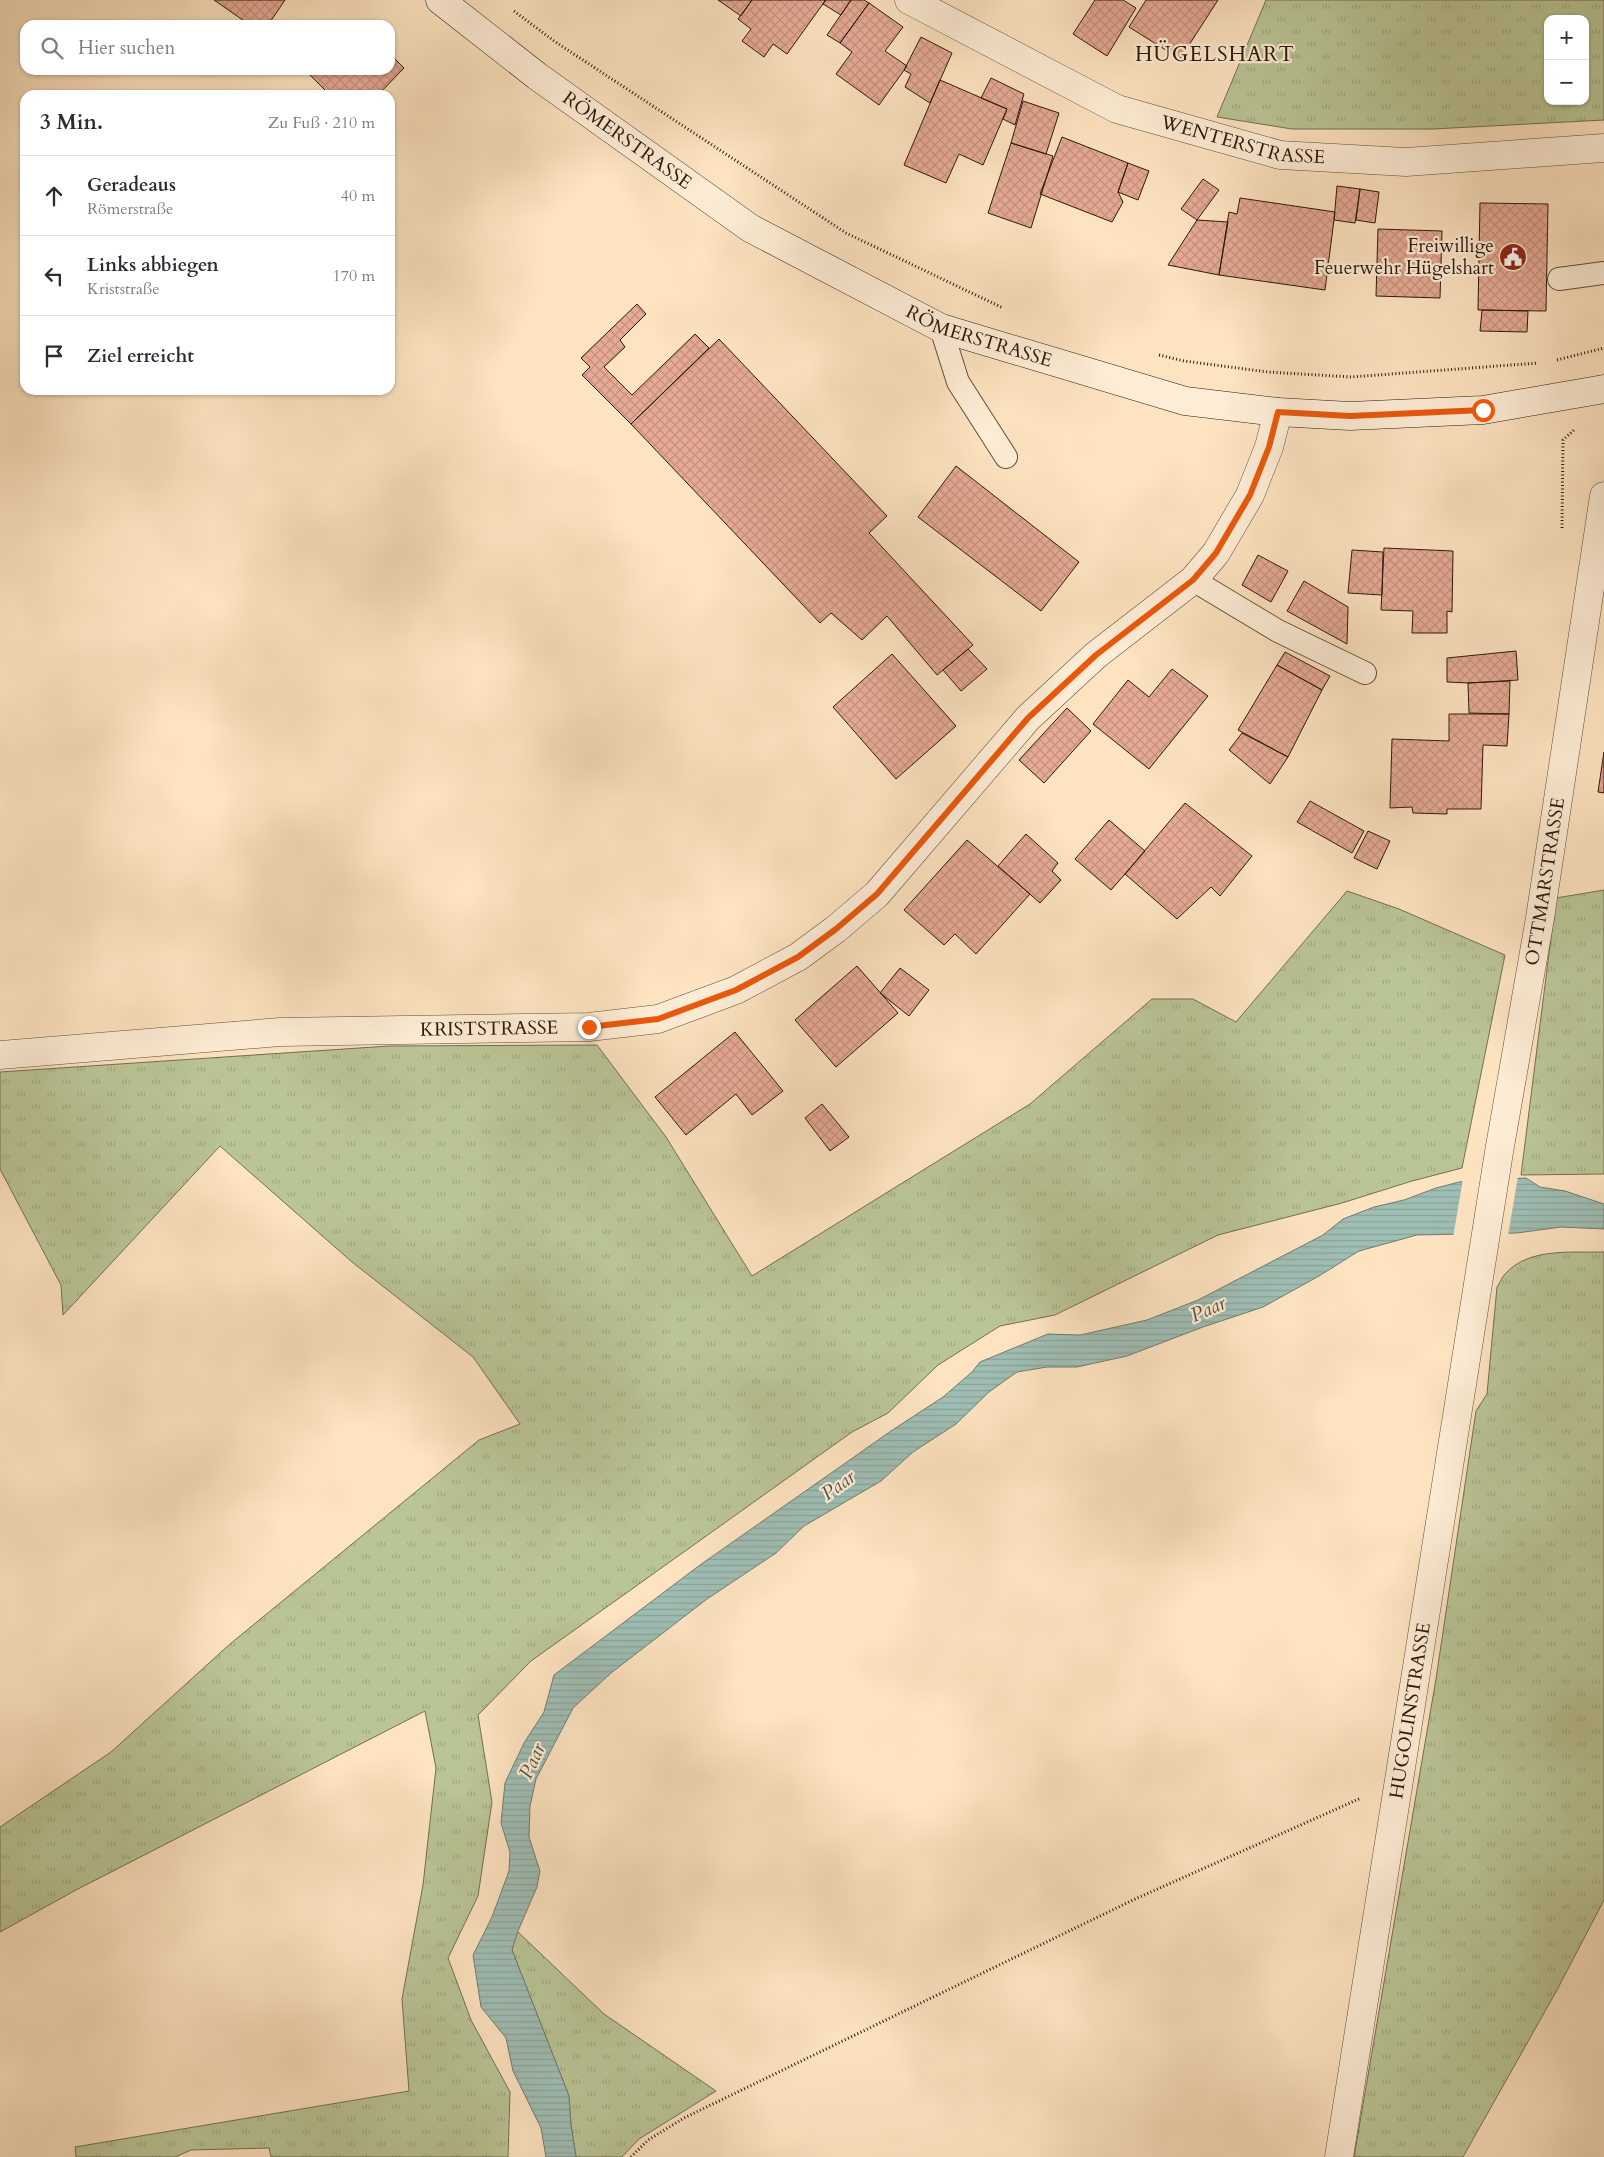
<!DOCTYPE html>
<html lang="de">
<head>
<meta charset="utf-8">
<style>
  body { margin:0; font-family:Cardo,serif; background:#f7f7f7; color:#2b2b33 }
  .controls { position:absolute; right:15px; top:15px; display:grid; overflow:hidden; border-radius:10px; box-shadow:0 1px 4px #0004 }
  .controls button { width:45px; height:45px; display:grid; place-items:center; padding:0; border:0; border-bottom:1px solid #e1e1e2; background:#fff; color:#2b2b33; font:25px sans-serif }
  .stop { position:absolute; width:15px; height:15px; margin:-11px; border:4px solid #ea580c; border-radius:50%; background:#fff }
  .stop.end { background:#ea580c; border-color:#fff; box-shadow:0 1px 5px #0008 }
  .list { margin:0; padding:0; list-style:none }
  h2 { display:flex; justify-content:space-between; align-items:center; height:65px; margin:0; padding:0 20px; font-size:21px }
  h2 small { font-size:16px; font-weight:400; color:#7c7c81 }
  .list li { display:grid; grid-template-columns:32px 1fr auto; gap:15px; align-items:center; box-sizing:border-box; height:80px; padding:0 20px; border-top:1px solid #e1e1e2 }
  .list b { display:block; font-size:19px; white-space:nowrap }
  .list p { margin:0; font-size:16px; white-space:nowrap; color:#7c7c81 }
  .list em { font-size:16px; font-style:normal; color:#7c7c81 }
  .icon { flex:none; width:28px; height:28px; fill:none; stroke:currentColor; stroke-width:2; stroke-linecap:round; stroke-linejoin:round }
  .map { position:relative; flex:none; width:1604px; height:2157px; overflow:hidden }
  .search { position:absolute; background:#fff; box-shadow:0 1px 4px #0004; left:20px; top:20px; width:375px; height:55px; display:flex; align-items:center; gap:12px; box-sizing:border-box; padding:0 18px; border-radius:15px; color:#7c7c81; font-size:19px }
  .panel { position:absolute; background:#fff; box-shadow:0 1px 4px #0004; left:20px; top:90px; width:375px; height:305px; border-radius:15px }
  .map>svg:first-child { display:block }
  .grass { fill:url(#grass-tufts); stroke:#736f52; fill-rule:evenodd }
  .water { fill:url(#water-rules); stroke:#717c71 }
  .pier { fill:#fde3c0 }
  .building { fill:url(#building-cross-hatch); stroke:#2c190d }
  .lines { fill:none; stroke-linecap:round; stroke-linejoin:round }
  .service-casing { stroke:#604c3a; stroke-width:24 }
  .minor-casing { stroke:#604c3a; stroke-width:29 }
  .secondary-casing { stroke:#2c190d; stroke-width:29 }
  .path { stroke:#2c190d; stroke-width:3; stroke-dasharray:1 2.5; stroke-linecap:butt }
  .service { stroke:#feedd6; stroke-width:22 }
  .minor { stroke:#feedd6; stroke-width:28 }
  .secondary { stroke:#feedd6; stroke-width:28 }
  .route { stroke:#ea580c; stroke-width:6 }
  .labels { text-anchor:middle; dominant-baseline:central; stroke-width:4.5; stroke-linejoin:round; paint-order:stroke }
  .street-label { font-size:19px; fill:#2c190d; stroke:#feedd6 }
  .poi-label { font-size:19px; fill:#2c190d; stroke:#feedd6; text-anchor:end }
  .water-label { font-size:20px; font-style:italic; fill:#545347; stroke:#feedd6 }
  .quarter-label { font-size:21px; letter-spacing:1px; fill:#2c190d; stroke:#feedd6 }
</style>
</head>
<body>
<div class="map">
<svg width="1604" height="2157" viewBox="0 0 1604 2157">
  <defs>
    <pattern id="grass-tufts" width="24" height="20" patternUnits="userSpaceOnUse" patternTransform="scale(1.25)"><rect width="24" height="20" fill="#bac596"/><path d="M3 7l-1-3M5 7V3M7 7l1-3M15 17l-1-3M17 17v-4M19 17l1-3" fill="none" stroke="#a0a980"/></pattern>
    <pattern id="water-rules" width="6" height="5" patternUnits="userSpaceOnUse" patternTransform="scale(1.25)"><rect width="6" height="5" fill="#9fbeb4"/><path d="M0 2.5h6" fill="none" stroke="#89a39a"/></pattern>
    <pattern id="building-cross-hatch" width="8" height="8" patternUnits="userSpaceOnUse" patternTransform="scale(1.25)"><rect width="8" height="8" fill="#e6aa95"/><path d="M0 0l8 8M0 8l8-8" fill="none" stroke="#c5927f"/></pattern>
  </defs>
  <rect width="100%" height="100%" fill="#fde3c0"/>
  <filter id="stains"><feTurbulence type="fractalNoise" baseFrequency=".004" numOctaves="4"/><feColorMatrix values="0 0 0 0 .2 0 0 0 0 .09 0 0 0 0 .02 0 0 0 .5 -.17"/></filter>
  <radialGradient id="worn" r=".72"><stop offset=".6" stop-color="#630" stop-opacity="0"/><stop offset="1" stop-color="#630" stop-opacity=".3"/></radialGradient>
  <path class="grass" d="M 1266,0 L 1604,0 L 1604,120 L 1433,129 L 1292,129 L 1217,117 ZM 1548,19 L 1585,19 L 1585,101 L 1548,101 Z
    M 1604,890 L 1604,1174 L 1521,1175 L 1556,898 Z
    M 1347,891 L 1399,909 L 1505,955 L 1462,1168 L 1412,1181 L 1342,1203 L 1218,1235 L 1055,1315 L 1000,1326 L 938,1365 L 888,1413 L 852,1432 L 531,1661 L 478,1715 L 492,1802 L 478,1896 L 448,1958 L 471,2020 L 510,2092 L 508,2157 L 271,2157 L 269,2148 L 191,2150 L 175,2157 L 76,2157 L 75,2147 L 409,2091 L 402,1999 L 423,1885 L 436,1768 L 425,1711 L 76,1890 L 0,1932 L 0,1827 L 111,1752 L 230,1644 L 479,1440 L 520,1424 L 473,1357 L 352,1262 L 220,1146 L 63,1315 L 61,1285 L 0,1169 L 0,1072 L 389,1046 L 597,1045 L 666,1137 L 752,1276 L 1030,1104 L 1152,999 L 1193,999 L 1236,1022 Z
    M 1604,1252 L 1604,1900 L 1557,1990 L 1463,2157 L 1354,2157 L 1436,1679 L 1476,1411 L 1487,1394 L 1497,1287 C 1500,1283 1502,1277 1505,1274 C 1529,1247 1572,1253 1604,1252 Z
    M 517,1931 L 604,2014 L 716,2091 L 639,2139 L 622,2157 L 576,2157 L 571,2125 L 569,2096 L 512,1950 Z"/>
  <path class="water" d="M 1526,1178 L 1540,1187 L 1565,1191 L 1604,1204 L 1604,1229 L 1561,1227 L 1517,1233 L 1417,1235 L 1359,1251 L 1319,1276 L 1263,1307 L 1203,1327 L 1127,1356 L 1077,1367 L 1047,1367 L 1017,1372 L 989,1392 L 956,1424 L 913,1452 L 881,1481 L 804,1526 L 776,1553 L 707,1599 L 611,1673 L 573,1708 L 536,1779 L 530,1806 L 529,1837 L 540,1871 L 537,1887 L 518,1931 L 512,1950 L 569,2096 L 571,2125 L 576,2157 L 546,2157 L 541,2128 L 513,2071 L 506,2038 L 481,2007 L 473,1955 L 492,1917 L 509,1871 L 510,1852 L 501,1823 L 505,1783 L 524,1743 L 544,1712 L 554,1675 L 700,1565 L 891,1431 L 943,1397 L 972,1372 L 980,1362 L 1048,1334 L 1080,1335 L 1147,1320 L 1198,1300 L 1323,1235 L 1343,1219 L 1374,1207 L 1404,1200 L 1436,1188 L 1459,1182 Z"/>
  <path class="pier" d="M 1518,1176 L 1508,1236 L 1453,1237 L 1463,1179 Z"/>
  <path class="building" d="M 214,0 L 285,0 L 268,25 L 250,25 Z
    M 718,0 L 752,0 L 741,16 Z
    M 752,0 L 824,0 L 825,1 L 787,54 L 773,44 L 764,57 L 742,41 L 751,29 L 738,19 Z
    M 851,0 L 864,0 L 869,3 L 840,43 L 827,35 Z
    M 851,0 L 841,15 L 823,4 L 826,0 Z
    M 1095,0 L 1123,0 L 1136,8 L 1107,56 L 1073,34 Z
    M 1146,0 L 1218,0 L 1180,59 L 1129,27 Z
    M 869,3 L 903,27 L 885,51 L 907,66 L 879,105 L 836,74 L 852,52 L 840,43 Z
    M 921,37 L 952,53 L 930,103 L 905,87 L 911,74 L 904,70 Z
    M 390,54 L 404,68 L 378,95 L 330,95 L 306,71 L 390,70 Z
    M 991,78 L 1024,94 L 1015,125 L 1003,119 L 1007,109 L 981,98 Z
    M 940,80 L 1007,109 L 983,165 L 959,154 L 946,183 L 904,165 Z
    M 1023,101 L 1059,113 L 1046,154 L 1011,143 Z
    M 1062,137 L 1128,163 L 1118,192 L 1123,202 L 1112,222 L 1040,194 Z
    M 1011,143 L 1053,156 L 1031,228 L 988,213 Z
    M 1128,163 L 1149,171 L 1138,200 L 1118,192 Z
    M 1203,179 L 1219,190 L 1197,220 L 1181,209 Z
    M 1337,186 L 1360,189 L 1355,223 L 1334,220 Z
    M 1360,189 L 1379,192 L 1375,223 L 1356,220 Z
    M 1240,198 L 1335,212 L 1325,290 L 1219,275 L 1229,212 L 1237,214 Z
    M 1480,203 L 1548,204 L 1546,311 L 1478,310 Z
    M 1197,220 L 1228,222 L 1219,275 L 1168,265 Z
    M 1378,229 L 1442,231 L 1440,298 L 1376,296 Z
    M 637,304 L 646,314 L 620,340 L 625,347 L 604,367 L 632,395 L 695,334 L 709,348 L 631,424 L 582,375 L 590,367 L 581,358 Z
    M 1482,310 L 1528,311 L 1527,332 L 1480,331 Z
    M 719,339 L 887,516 L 869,533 L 973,645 L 937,675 L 887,616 L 862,640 L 831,613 L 820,623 L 631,424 Z
    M 956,466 L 1079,562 L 1041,611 L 918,517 Z
    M 1384,548 L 1453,551 L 1452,612 L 1447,611 L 1447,633 L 1412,633 L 1413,611 L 1381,610 Z
    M 1352,550 L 1383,552 L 1382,595 L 1348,593 Z
    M 1258,555 L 1288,571 L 1271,602 L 1242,585 Z
    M 1304,581 L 1348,607 L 1347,644 L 1287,611 Z
    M 968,649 L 987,669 L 961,691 L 943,670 Z
    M 1516,651 L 1518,680 L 1468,683 L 1447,682 L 1447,658 Z
    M 1285,652 L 1330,676 L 1322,690 L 1277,665 Z
    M 892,654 L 956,726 L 896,779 L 833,707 Z
    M 1277,665 L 1322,690 L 1288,757 L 1238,730 Z
    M 1172,669 L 1208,696 L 1149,769 L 1093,724 L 1128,680 L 1149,697 Z
    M 1510,681 L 1509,714 L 1469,713 L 1468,683 Z
    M 1067,708 L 1091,731 L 1044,783 L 1019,760 Z
    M 1449,714 L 1509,714 L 1507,746 L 1483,745 L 1481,809 L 1447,809 L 1447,814 L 1413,813 L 1412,807 L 1390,808 L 1392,739 L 1449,741 Z
    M 1242,733 L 1288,757 L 1270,784 L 1229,750 Z
    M 1604,752 L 1604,793 L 1598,792 Z
    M 1310,801 L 1364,831 L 1352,853 L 1297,822 Z
    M 1185,803 L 1252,856 L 1220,896 L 1211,887 L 1177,919 L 1125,874 Z
    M 1109,820 L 1145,851 L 1111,890 L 1075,859 Z
    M 1368,831 L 1390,841 L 1377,869 L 1354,858 Z
    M 1026,834 L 1058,863 L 1052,871 L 1061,880 L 1040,903 L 998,866 Z
    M 967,840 L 1030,894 L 976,954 L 955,934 L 944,945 L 904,910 Z
    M 857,966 L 898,1013 L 836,1067 L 795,1020 Z
    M 900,968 L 929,990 L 909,1016 L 880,993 Z
    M 735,1032 L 783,1091 L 752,1115 L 736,1094 L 686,1135 L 655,1097 Z
    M 822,1104 L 849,1137 L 830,1151 L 805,1118 Z"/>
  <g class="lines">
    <g class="service-casing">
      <path id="service" d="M 1559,279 L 1604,273
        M 941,328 L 958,382 L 1006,457
        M 1193,580 L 1278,631 L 1365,673"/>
    </g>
    <g class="minor-casing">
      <g id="minor">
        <path id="s1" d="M 909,0 L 1117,109 L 1280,155 L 1406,162 L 1604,148"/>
        <path id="s2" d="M 0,1055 L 280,1032 L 589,1027 L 658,1019 L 736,990 L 798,957 L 836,929 L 877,894 L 1028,718 L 1096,655 L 1193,580 L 1216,553 L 1250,495 L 1269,447 L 1278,412"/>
        <path id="s3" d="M 1339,2157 L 1499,1152 L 1540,918 L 1604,496"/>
      </g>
    </g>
    <g class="secondary-casing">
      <g id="secondary">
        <path id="s4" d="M 440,0 L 537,76 L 750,228 L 941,328 L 1185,401 L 1278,412 L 1350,416 L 1483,410 L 1604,389"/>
      </g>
    </g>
    <path class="path" d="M 514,11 L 554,41 L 846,233 L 1003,308
      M 1159,355 L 1184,361 L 1268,372 L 1351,377 L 1538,363
      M 1557,360 L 1604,348
      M 1562,528 L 1563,440 L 1574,430
      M 631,2157 L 648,2140 L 684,2118 L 1133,1900 L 1361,1798"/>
    <use href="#service" class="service"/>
    <use href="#minor" class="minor"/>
    <use href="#secondary" class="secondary"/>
  </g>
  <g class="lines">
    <path class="route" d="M 589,1027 L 658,1019 L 736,990 L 798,957 L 836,929 L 877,894 L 1028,718 L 1096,655 L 1193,580 L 1216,553 L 1250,495 L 1269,447 L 1278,412 L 1350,416 L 1483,410"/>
  </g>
  <defs>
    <g id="civic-disc" transform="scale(1.4375)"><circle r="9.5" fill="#8f2418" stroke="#feedd6"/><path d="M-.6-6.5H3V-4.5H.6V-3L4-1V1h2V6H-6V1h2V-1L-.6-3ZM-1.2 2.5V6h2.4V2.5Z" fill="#fff"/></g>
  </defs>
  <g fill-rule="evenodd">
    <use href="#civic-disc" x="1513" y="257"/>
  </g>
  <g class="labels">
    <g class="street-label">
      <text stroke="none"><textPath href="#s1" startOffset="365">WENTERSTRASSE</textPath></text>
      <text stroke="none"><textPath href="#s4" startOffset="234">RÖMERSTRASSE</textPath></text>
      <text stroke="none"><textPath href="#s4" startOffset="639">RÖMERSTRASSE</textPath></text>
      <text stroke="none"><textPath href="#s3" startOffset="1292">OTTMARSTRASSE</textPath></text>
      <text stroke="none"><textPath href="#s2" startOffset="490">KRISTSTRASSE</textPath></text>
      <text stroke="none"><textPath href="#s3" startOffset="452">HUGOLINSTRASSE</textPath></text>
    </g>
    <g class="poi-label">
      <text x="1494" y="246">Freiwillige<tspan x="1494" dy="22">Feuerwehr Hügelshart</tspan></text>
    </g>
    <g class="water-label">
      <text transform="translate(1208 1309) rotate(-24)">Paar</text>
      <text transform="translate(838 1485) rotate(-36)">Paar</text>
      <text transform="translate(532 1761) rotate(-66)">Paar</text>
    </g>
    <g class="quarter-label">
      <text x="1215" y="54">HÜGELSHART</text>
    </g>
  </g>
  <rect width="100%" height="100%" filter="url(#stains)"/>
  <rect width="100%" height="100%" fill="url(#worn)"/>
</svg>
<div class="controls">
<button>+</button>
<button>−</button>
</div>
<div class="stop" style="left:1483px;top:410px"></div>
<div class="stop end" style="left:589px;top:1027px"></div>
<div class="search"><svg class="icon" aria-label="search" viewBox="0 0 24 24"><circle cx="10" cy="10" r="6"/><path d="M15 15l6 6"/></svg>Hier suchen</div>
<section class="panel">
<h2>3 Min.<small>Zu Fuß · 210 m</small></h2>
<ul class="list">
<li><svg class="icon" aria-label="ahead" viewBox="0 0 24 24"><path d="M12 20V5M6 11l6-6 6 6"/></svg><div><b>Geradeaus</b><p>Römerstraße</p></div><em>40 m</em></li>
<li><svg class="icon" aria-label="left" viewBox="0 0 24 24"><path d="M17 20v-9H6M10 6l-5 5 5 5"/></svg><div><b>Links abbiegen</b><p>Kriststraße</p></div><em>170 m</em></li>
<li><svg class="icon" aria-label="arrive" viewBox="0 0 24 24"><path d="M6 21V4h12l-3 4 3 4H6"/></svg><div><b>Ziel erreicht</b></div></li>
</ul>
</section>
</div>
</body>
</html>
